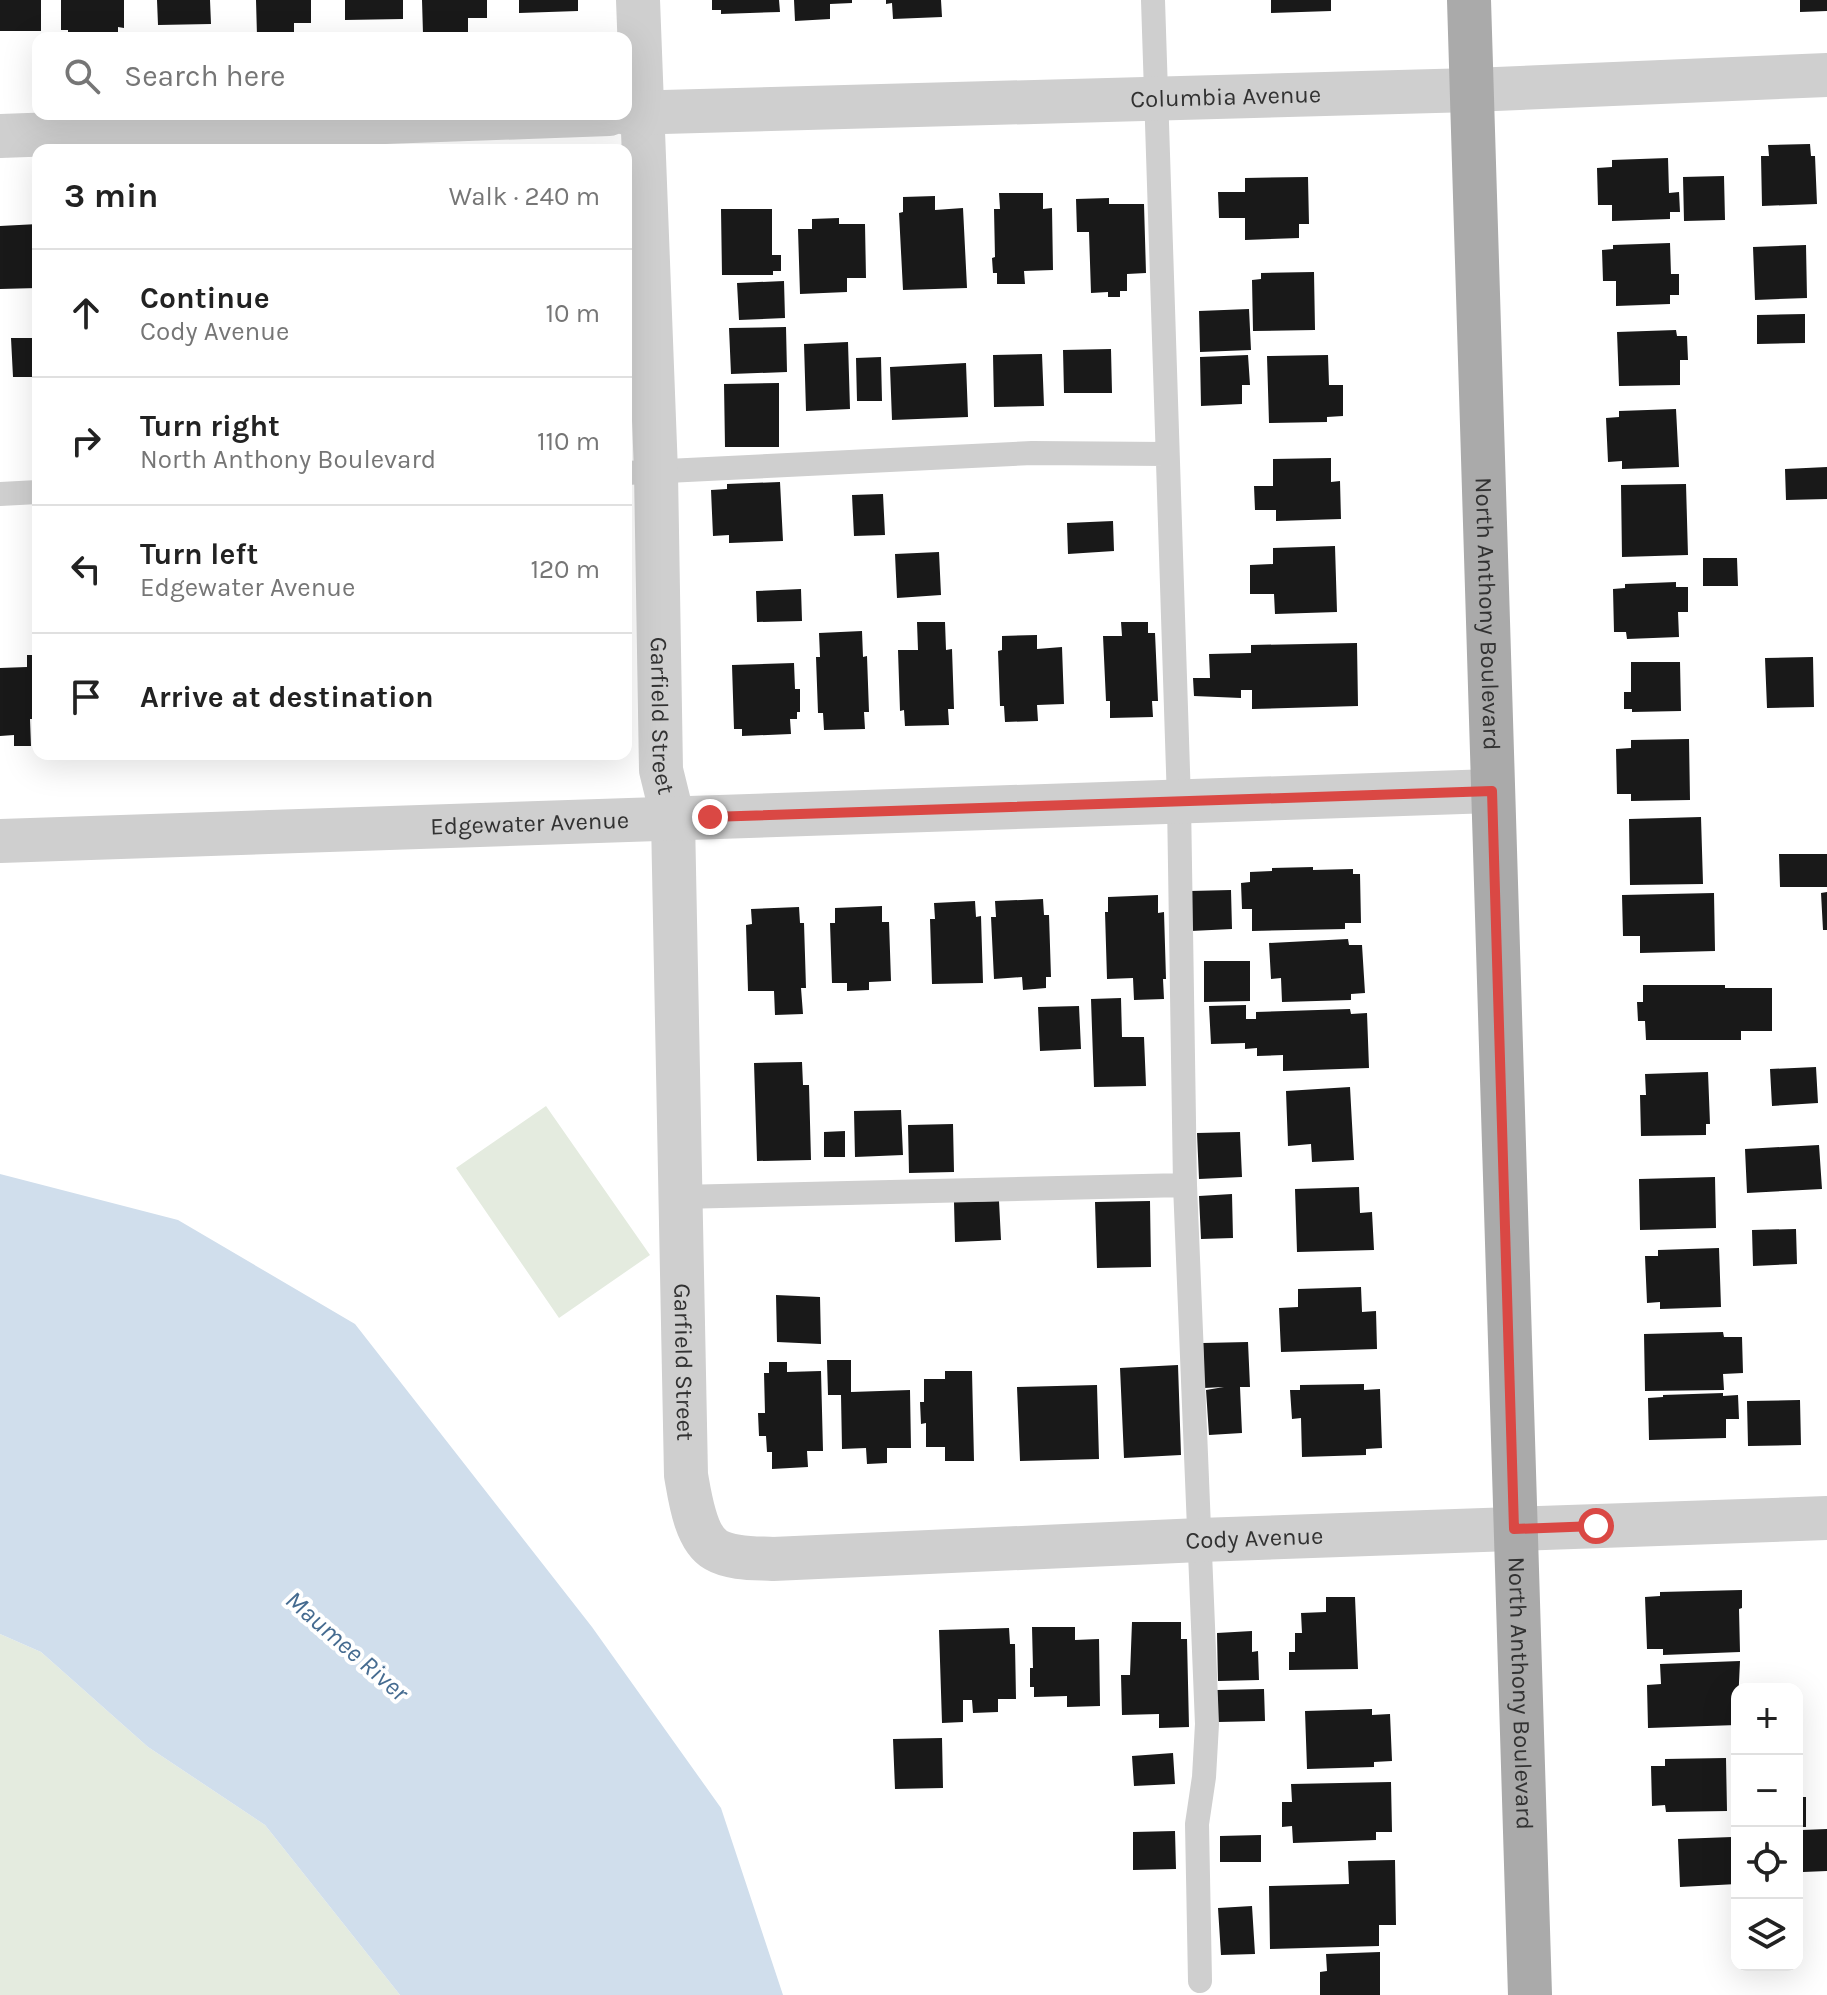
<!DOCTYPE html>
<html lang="en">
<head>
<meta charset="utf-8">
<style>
  body { margin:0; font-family:Karla,sans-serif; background:#f6f6f6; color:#222 }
  .controls { position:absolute; right:24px; bottom:24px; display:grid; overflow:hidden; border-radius:16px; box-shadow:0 8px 32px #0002 }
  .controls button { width:72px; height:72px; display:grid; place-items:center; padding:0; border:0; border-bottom:2px solid #e0e0e0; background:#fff; color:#222; font:40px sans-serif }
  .stop { position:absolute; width:24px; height:24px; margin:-18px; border:6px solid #da4844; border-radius:50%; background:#fff }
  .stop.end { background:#da4844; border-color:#fff; box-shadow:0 2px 8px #0008 }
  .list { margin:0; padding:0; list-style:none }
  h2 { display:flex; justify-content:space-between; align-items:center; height:104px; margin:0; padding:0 32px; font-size:34px }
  h2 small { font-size:26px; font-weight:400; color:#767676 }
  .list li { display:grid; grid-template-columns:52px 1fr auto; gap:24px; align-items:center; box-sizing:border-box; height:128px; padding:0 32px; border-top:2px solid #e0e0e0 }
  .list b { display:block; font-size:30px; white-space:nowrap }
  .list p { margin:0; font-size:26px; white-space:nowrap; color:#767676 }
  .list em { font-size:26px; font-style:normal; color:#767676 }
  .icon { flex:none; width:44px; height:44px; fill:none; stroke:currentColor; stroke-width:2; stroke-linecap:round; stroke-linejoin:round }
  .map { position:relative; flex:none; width:1827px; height:1995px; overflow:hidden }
  .search { position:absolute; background:#fff; box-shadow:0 8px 32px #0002; left:32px; top:32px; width:600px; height:88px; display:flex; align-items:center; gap:20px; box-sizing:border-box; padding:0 28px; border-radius:16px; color:#767676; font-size:30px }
  .panel { position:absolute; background:#fff; box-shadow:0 8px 32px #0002; left:32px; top:144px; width:600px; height:616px; border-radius:16px }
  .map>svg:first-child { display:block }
  .green { fill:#e4ebdf }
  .water { fill:#d0deec }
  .building { fill:#191919 }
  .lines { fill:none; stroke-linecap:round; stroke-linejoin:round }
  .lane { stroke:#cfcfcf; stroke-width:24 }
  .street { stroke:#cfcfcf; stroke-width:44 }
  .primary { stroke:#aaa; stroke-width:44 }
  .route { stroke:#da4844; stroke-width:10 }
  .labels { text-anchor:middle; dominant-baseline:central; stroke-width:8; stroke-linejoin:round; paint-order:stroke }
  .street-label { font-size:24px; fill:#323232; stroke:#fff }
  .water-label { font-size:26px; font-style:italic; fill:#456b90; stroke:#fff }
</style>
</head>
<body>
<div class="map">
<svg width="1827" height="1995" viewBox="0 0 1827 1995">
  <rect width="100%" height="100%" fill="#fff"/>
  <path class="green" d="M 546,1106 L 650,1255 L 559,1318 L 456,1168 Z
    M 0,1634 L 41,1652 L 148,1747 L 265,1825 L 400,1995 L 0,1995 Z"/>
  <path class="water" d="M 0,1174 L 178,1220 L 355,1324 L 592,1627 L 721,1808 L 783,1995 L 400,1995 L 265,1825 L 148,1747 L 41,1652 L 0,1634 Z"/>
  <path class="building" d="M 0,0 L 41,0 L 41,31 L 0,31 Z
    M 61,0 L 124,0 L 124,28 L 118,27 L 118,38 L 68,38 L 68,30 L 61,30 Z
    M 157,0 L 210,0 L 211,24 L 158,25 Z
    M 256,0 L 311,0 L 311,23 L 294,23 L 294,35 L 257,36 Z
    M 345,0 L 403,0 L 403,19 L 345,20 Z
    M 422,0 L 487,0 L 487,18 L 468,18 L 468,33 L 423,34 Z
    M 519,0 L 578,0 L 578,11 L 519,13 Z
    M 712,0 L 779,0 L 780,12 L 721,14 L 721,10 L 712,10 Z
    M 794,0 L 852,0 L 852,3 L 830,4 L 830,19 L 795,21 Z
    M 886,0 L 941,0 L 942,17 L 893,19 L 892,3 L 886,4 Z
    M 1271,0 L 1331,0 L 1331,11 L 1271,13 Z
    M 1800,0 L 1827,0 L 1827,11 L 1800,12 Z
    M 1810,144 L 1811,156 L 1815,156 L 1817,204 L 1762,206 L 1761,156 L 1769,156 L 1768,145 Z
    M 1668,158 L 1669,193 L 1679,192 L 1680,212 L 1670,212 L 1670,219 L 1612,221 L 1612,205 L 1598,205 L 1597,168 L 1612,167 L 1612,160 Z
    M 1724,176 L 1725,220 L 1684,221 L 1683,177 Z
    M 1308,177 L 1309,224 L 1299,224 L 1299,238 L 1245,240 L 1245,218 L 1219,218 L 1218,192 L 1245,192 L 1245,178 Z
    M 999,193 L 1043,193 L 1043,209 L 1052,208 L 1053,270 L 1024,271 L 1025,284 L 997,284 L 997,273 L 993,273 L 992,258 L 995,257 L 994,209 L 1000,209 Z
    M 935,196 L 935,210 L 963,208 L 967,288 L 903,290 L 899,213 L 903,212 L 903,197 Z
    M 1109,198 L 1109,204 L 1144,204 L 1146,273 L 1127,274 L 1127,291 L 1120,291 L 1120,297 L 1108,297 L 1108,292 L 1091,293 L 1089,232 L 1077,232 L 1076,199 Z
    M 721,209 L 772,209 L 772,255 L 781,255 L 781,271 L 773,271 L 773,275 L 722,275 Z
    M 839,218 L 839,224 L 865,224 L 866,278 L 847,278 L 847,292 L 800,294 L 798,229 L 812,229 L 812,219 Z
    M 38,224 L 38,288 L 0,289 L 0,226 Z
    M 1670,243 L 1671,274 L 1679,274 L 1679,295 L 1670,295 L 1670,304 L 1616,306 L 1616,281 L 1603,281 L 1602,250 L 1613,249 L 1613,245 Z
    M 1806,245 L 1807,298 L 1755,300 L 1753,247 Z
    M 1314,272 L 1315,330 L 1253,331 L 1252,280 L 1261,279 L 1261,273 Z
    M 784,281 L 785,318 L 739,320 L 737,283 Z
    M 1249,309 L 1251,350 L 1200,352 L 1199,311 Z
    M 1805,314 L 1805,343 L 1757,344 L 1757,315 Z
    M 786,327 L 787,372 L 731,374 L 729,328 Z
    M 1676,330 L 1677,336 L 1687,336 L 1688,360 L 1680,360 L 1680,385 L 1619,386 L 1617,332 Z
    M 11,338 L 38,338 L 38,377 L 13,377 Z
    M 848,342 L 850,409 L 806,411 L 804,344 Z
    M 1111,349 L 1112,393 L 1064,393 L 1063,350 Z
    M 1042,354 L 1044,406 L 994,407 L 993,355 Z
    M 1248,355 L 1250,385 L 1242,385 L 1242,404 L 1201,406 L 1200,357 Z
    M 1328,355 L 1329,385 L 1343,385 L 1343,416 L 1327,417 L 1327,422 L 1269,423 L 1267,356 Z
    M 881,357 L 882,401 L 857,401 L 856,358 Z
    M 966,363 L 968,417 L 892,420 L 890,367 Z
    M 779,383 L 779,447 L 725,447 L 724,384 Z
    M 1676,409 L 1679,467 L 1622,469 L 1622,461 L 1608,462 L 1606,418 L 1619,417 L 1619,411 Z
    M 1331,458 L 1331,482 L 1340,481 L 1341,519 L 1276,521 L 1276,510 L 1255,510 L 1254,486 L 1273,486 L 1273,459 Z
    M 1827,467 L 1827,499 L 1786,500 L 1785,469 Z
    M 780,482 L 783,541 L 729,543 L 729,535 L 713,536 L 711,490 L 727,489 L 727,484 Z
    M 1686,484 L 1688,555 L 1622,557 L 1621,485 Z
    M 883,494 L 885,535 L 854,536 L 852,495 Z
    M 1113,521 L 1114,551 L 1068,554 L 1067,523 Z
    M 1335,546 L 1337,612 L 1275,614 L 1274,594 L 1250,594 L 1250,565 L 1273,564 L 1273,548 Z
    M 939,552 L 941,595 L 897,598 L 895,554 Z
    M 1703,558 L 1737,558 L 1738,586 L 1703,586 Z
    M 1676,582 L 1676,587 L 1688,587 L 1688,612 L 1678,612 L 1679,637 L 1627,639 L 1626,632 L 1614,632 L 1613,589 L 1625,588 L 1625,584 Z
    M 801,589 L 802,621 L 757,622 L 756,591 Z
    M 917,622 L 945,622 L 946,650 L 952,649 L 954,709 L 948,709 L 949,725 L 905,726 L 904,710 L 900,711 L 898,650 L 918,650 Z
    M 1121,622 L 1148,622 L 1148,633 L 1155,633 L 1158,701 L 1152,701 L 1153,717 L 1110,718 L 1110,701 L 1106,701 L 1103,636 L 1122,636 Z
    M 862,631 L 863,657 L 867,656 L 869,712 L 864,712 L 865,729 L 824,730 L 823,713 L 818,713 L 816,657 L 820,657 L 819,633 Z
    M 1037,635 L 1037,649 L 1062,647 L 1064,704 L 1037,705 L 1038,721 L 1005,722 L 1004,706 L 1000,706 L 998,651 L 1002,650 L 1002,636 Z
    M 1357,643 L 1358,706 L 1252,709 L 1252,690 L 1241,690 L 1241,698 L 1194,696 L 1193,678 L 1210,678 L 1209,654 L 1251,653 L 1251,645 Z
    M 27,655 L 38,655 L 38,719 L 30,719 L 31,746 L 14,746 L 14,735 L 0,736 L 0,668 L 27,667 Z
    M 1813,657 L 1814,707 L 1767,708 L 1765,658 Z
    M 1631,662 L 1680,662 L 1681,711 L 1632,712 L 1632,709 L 1624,709 L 1624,692 L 1631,692 Z
    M 794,663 L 795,689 L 800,689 L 800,712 L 797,712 L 797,719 L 790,719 L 791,734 L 742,736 L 742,729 L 734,729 L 732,665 Z
    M 1689,739 L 1690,800 L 1631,801 L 1631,794 L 1617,794 L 1616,749 L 1631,748 L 1631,740 Z
    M 1701,817 L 1703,884 L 1630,885 L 1629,819 Z
    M 1779,854 L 1827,854 L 1827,887 L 1780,887 Z
    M 1313,867 L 1313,870 L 1353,869 L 1353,874 L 1360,874 L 1361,923 L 1345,923 L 1345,929 L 1252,931 L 1252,909 L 1242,909 L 1241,883 L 1250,882 L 1250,872 L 1272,871 L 1272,868 Z
    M 1231,890 L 1232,929 L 1191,931 L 1190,891 Z
    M 1827,892 L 1827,930 L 1823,930 L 1821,893 Z
    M 1714,893 L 1715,951 L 1640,953 L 1640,936 L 1623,936 L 1622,895 Z
    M 1158,895 L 1158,913 L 1164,912 L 1166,979 L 1163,979 L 1164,999 L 1134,1000 L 1133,978 L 1107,979 L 1105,912 L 1108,912 L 1108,897 Z
    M 1043,899 L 1044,915 L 1049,915 L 1051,977 L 1046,977 L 1046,988 L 1023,990 L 1022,977 L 994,979 L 991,917 L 996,917 L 995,901 Z
    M 975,901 L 976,917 L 981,916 L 983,983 L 932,984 L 930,919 L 935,919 L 934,903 Z
    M 882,906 L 882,922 L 889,922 L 891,981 L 869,982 L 869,990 L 847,991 L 847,983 L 832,983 L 830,923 L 835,923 L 835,908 Z
    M 799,907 L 800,923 L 804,923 L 806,988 L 801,988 L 803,1014 L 775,1015 L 774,991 L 748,991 L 746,925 L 752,924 L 751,909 Z
    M 1348,939 L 1349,945 L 1362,945 L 1365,993 L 1351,994 L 1351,1000 L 1282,1002 L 1281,978 L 1271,979 L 1269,943 Z
    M 1204,961 L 1250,961 L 1250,1001 L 1204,1002 Z
    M 1643,985 L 1725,985 L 1725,988 L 1772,988 L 1772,1031 L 1741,1031 L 1741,1040 L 1646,1040 L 1645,1021 L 1638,1021 L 1637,1002 L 1643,1002 Z
    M 1121,998 L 1122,1037 L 1144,1037 L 1146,1086 L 1094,1087 L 1091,999 Z
    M 1246,1005 L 1246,1019 L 1256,1019 L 1256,1012 L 1350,1009 L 1351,1014 L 1367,1013 L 1369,1068 L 1283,1071 L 1283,1055 L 1257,1056 L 1257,1048 L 1245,1049 L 1245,1043 L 1211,1044 L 1209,1006 Z
    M 1079,1006 L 1081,1049 L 1040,1051 L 1038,1007 Z
    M 802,1062 L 803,1085 L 809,1085 L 811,1160 L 757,1161 L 754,1063 Z
    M 1816,1067 L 1818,1103 L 1772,1106 L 1770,1069 Z
    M 1708,1072 L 1710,1124 L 1706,1124 L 1706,1135 L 1641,1136 L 1640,1095 L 1646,1095 L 1645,1074 Z
    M 1350,1087 L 1354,1160 L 1312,1162 L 1311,1144 L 1288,1146 L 1286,1091 Z
    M 901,1110 L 903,1155 L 855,1157 L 854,1111 Z
    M 953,1124 L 954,1172 L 909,1173 L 908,1125 Z
    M 845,1131 L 845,1157 L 824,1157 L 824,1132 Z
    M 1240,1132 L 1242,1177 L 1199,1179 L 1197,1133 Z
    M 1819,1145 L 1822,1189 L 1747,1193 L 1745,1149 Z
    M 1715,1177 L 1716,1228 L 1640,1230 L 1639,1179 Z
    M 1359,1187 L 1360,1213 L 1372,1212 L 1374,1250 L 1297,1252 L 1295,1189 Z
    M 1232,1194 L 1233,1238 L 1201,1239 L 1199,1196 Z
    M 999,1201 L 1001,1240 L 955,1242 L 954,1202 Z
    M 1150,1201 L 1151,1267 L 1097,1268 L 1095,1202 Z
    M 1796,1229 L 1797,1264 L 1753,1266 L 1752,1230 Z
    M 1719,1248 L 1721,1307 L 1660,1309 L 1660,1302 L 1647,1303 L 1645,1256 L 1658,1256 L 1658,1250 Z
    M 1361,1287 L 1362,1312 L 1376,1311 L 1377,1349 L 1281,1352 L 1279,1308 L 1298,1307 L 1298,1289 Z
    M 776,1295 L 820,1297 L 821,1344 L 777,1342 Z
    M 1723,1332 L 1724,1337 L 1742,1337 L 1743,1373 L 1723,1374 L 1724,1390 L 1645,1391 L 1644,1334 Z
    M 1248,1342 L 1250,1387 L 1240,1387 L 1242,1433 L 1209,1435 L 1206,1390 L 1224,1387 L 1204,1388 L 1203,1343 Z
    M 827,1360 L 851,1360 L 851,1392 L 910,1390 L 911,1448 L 887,1448 L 887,1463 L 867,1464 L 866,1448 L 842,1449 L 841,1395 L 828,1395 Z
    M 769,1362 L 787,1362 L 787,1372 L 821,1371 L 823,1451 L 807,1451 L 808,1467 L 772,1469 L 772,1452 L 767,1452 L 766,1436 L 759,1436 L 758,1413 L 765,1413 L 764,1373 L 769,1373 Z
    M 1178,1365 L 1181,1455 L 1124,1458 L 1120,1368 Z
    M 945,1371 L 972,1371 L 974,1461 L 945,1461 L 945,1447 L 926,1447 L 926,1423 L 921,1424 L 920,1402 L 924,1402 L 924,1379 L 945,1379 Z
    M 1364,1384 L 1364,1390 L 1380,1389 L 1382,1448 L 1366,1449 L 1366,1455 L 1302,1457 L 1301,1418 L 1292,1419 L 1290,1390 L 1300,1390 L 1300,1385 Z
    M 1097,1385 L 1099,1459 L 1020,1461 L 1017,1387 Z
    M 1723,1393 L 1723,1396 L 1738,1395 L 1739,1419 L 1726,1419 L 1726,1438 L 1649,1440 L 1648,1398 L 1663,1397 L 1663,1395 Z
    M 1800,1400 L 1801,1445 L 1748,1446 L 1747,1401 Z
    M 1742,1590 L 1742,1608 L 1739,1609 L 1740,1652 L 1663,1655 L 1663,1649 L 1647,1649 L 1645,1597 L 1660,1596 L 1660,1592 Z
    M 1326,1597 L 1355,1597 L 1358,1669 L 1289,1670 L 1289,1652 L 1295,1652 L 1295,1633 L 1302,1633 L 1301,1613 L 1326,1612 Z
    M 1132,1622 L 1181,1622 L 1181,1639 L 1187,1639 L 1189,1727 L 1159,1728 L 1159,1714 L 1122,1715 L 1121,1675 L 1130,1675 Z
    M 1032,1627 L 1075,1627 L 1075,1640 L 1099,1639 L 1100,1706 L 1067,1707 L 1067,1696 L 1034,1697 L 1034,1687 L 1030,1687 L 1030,1668 L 1033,1668 Z
    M 1009,1628 L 1010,1644 L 1015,1644 L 1016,1699 L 998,1699 L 998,1712 L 973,1713 L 972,1700 L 963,1700 L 963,1722 L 942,1723 L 939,1630 Z
    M 1252,1631 L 1252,1652 L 1258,1651 L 1259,1680 L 1218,1681 L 1217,1633 Z
    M 1740,1661 L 1737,1725 L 1648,1728 L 1647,1685 L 1661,1684 L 1660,1664 Z
    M 1264,1689 L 1265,1721 L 1218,1722 L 1217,1690 Z
    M 1372,1709 L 1372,1715 L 1390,1714 L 1392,1761 L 1374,1762 L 1374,1767 L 1307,1769 L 1305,1711 Z
    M 1797,1717 L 1803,1717 L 1803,1745 L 1797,1745 Z
    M 942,1738 L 943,1788 L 895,1789 L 893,1739 Z
    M 1173,1753 L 1175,1784 L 1134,1786 L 1132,1756 Z
    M 1726,1758 L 1727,1811 L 1666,1812 L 1665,1805 L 1652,1806 L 1651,1766 L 1665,1766 L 1665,1759 Z
    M 1391,1782 L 1392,1832 L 1376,1832 L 1376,1840 L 1293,1843 L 1292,1826 L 1282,1827 L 1282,1802 L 1292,1802 L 1291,1784 Z
    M 1797,1797 L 1806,1797 L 1806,1827 L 1797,1827 Z
    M 1827,1829 L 1827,1871 L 1803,1872 L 1802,1830 Z
    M 1175,1831 L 1176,1869 L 1133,1870 L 1133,1832 Z
    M 1261,1835 L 1261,1862 L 1220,1862 L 1220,1836 Z
    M 1732,1837 L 1732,1843 L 1737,1842 L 1737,1869 L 1735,1869 L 1737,1884 L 1680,1887 L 1678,1839 Z
    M 1395,1860 L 1396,1925 L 1379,1925 L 1379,1946 L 1270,1949 L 1269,1886 L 1349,1884 L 1348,1861 Z
    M 1252,1906 L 1255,1954 L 1221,1955 L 1218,1908 Z
    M 1380,1952 L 1380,1995 L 1320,1995 L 1320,1972 L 1327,1971 L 1326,1954 Z"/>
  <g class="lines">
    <path class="lane" d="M 1153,0 L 1179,801 L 1185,1185 L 1207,1724 L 1204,1777 L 1197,1824 L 1200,1981
      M 626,473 L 1032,453 L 1166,454
      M 0,494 L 38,492
      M 679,1197 L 1185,1185"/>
    <g class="street">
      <path id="s1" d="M 638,0 L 656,472 L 661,770 L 673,819 L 686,1475 C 690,1497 695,1538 716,1550 C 731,1559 756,1558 773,1559 L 1200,1540 L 1827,1518"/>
      <path id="s2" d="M 626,113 L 1472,90 L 1827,75"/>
      <path d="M 0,136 L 609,114"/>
      <path id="s3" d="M 0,841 L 1492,791"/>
    </g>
    <path class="primary" id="s4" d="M 1469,0 L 1530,1995"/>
  </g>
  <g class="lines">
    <path class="route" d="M 710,817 L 1492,791 L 1514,1529 L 1596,1526"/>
  </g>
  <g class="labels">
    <g class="street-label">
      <text stroke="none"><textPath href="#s2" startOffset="600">Columbia Avenue</textPath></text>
      <text stroke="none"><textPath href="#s4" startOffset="614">North Anthony Boulevard</textPath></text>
      <text stroke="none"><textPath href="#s1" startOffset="716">Garfield Street</textPath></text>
      <text stroke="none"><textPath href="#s3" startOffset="530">Edgewater Avenue</textPath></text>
      <text stroke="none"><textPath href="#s1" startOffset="1364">Garfield Street</textPath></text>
      <text stroke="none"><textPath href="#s1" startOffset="2100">Cody Avenue</textPath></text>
      <text stroke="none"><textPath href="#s4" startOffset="1694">North Anthony Boulevard</textPath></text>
    </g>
    <g class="water-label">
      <text transform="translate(347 1646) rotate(41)">Maumee River</text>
    </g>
  </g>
</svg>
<div class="controls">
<button>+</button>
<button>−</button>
<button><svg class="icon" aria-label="locate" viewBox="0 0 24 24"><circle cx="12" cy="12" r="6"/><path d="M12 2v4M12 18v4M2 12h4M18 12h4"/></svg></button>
<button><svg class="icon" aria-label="layers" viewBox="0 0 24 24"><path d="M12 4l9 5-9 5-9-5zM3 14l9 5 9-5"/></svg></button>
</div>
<div class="stop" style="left:1596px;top:1526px"></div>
<div class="stop end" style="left:710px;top:817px"></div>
<div class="search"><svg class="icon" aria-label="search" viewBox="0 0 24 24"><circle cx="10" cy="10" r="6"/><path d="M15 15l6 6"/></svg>Search here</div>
<section class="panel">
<h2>3 min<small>Walk · 240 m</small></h2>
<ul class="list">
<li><svg class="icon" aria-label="ahead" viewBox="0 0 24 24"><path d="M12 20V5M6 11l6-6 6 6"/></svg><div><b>Continue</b><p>Cody Avenue</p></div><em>10 m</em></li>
<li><svg class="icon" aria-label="right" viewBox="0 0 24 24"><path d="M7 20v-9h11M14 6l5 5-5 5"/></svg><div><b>Turn right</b><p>North Anthony Boulevard</p></div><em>110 m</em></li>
<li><svg class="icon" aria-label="left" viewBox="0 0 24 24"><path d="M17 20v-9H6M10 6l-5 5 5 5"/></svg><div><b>Turn left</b><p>Edgewater Avenue</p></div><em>120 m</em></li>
<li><svg class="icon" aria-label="arrive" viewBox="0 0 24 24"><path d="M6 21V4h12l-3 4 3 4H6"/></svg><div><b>Arrive at destination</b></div></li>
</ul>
</section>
</div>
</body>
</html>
